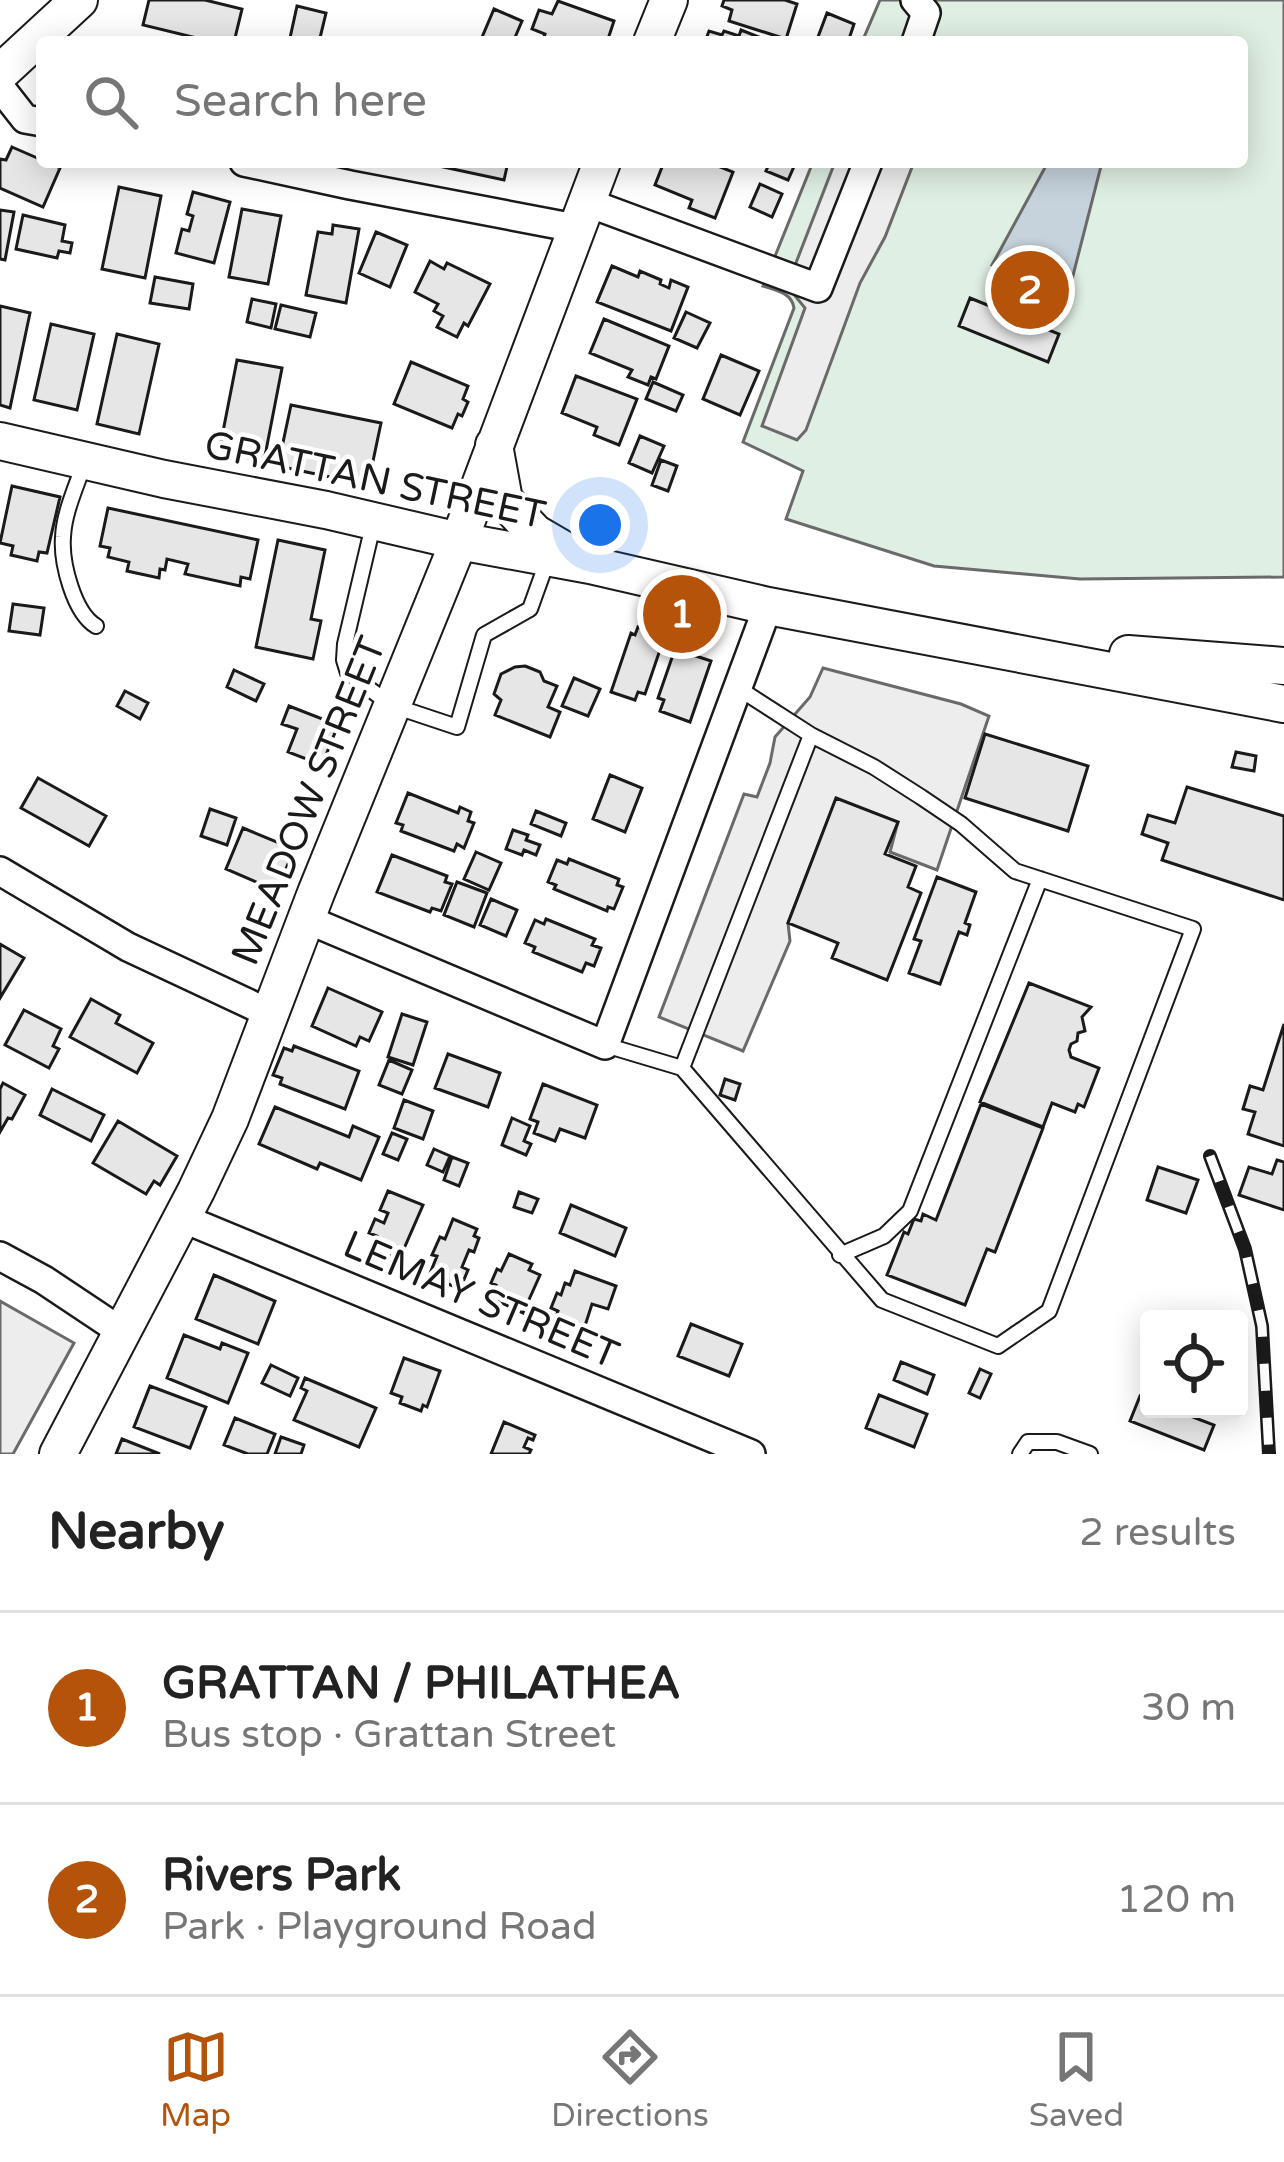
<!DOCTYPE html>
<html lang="en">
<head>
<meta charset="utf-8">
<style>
  body { margin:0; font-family:"Varela Round",sans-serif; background:#f6f6f6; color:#222 }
  .controls { position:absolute; right:36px; bottom:36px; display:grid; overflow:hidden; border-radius:12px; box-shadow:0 6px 30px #0003 }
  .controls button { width:108px; height:108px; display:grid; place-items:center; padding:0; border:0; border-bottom:3px solid #e0e0e0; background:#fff; color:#222; font:60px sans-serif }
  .you { position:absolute; left:600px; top:525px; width:42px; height:42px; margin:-30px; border:9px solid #fff; border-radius:50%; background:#1a73e8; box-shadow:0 0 0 18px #1a73e833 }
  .badge { display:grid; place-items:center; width:78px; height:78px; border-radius:50%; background:#b45309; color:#fff; font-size:39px; font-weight:700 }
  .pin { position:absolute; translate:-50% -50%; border:6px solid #fff; box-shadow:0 3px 12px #0006 }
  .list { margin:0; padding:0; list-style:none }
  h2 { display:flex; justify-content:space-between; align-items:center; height:156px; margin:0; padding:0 48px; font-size:51px }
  h2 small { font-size:39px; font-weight:400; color:#767676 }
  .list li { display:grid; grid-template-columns:78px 1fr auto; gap:36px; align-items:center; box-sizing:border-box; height:192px; padding:0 48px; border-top:3px solid #e0e0e0 }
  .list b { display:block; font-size:45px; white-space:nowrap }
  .list p { margin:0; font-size:39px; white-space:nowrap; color:#767676 }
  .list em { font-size:39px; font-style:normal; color:#767676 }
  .icon { flex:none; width:66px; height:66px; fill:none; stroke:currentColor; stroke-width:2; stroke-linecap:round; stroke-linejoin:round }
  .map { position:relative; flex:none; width:1284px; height:1454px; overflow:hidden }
  .search { position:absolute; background:#fff; box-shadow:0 6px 30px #0003; left:36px; right:36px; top:36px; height:132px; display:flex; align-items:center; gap:30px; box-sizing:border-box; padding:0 42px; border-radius:12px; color:#767676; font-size:45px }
  .sheet { height:540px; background:#fff }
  nav { display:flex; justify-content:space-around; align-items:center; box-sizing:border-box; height:168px; border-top:3px solid #e0e0e0; background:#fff; font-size:33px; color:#767676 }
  nav a { display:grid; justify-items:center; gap:6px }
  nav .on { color:#b45309 }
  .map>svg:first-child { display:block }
  .green { fill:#e0efe3; stroke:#6a6a6a; stroke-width:3 }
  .parking { fill:#ededed; stroke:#6a6a6a; stroke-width:3 }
  .water { fill:#c6d2dc; stroke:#6a6a6a; stroke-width:3 }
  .building { fill:#e6e6e6; stroke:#1a1a1a; stroke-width:3 }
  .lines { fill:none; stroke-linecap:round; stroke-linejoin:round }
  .service-casing { stroke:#1a1a1a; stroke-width:18 }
  .minor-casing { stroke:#1a1a1a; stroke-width:32 }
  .secondary-casing { stroke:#1a1a1a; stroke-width:40 }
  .service { stroke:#fff; stroke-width:14 }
  .minor { stroke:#fff; stroke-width:27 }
  .secondary { stroke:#fff; stroke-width:36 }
  .rail-casing { stroke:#1a1a1a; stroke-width:14 }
  .rail { stroke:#fff; stroke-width:9; stroke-dasharray:27; stroke-linecap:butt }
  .labels { text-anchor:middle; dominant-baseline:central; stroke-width:9; stroke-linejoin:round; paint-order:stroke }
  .street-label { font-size:39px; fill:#1a1a1a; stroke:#fff }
</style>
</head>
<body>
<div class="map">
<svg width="1284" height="1454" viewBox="0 0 1284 1454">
  <rect width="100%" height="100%" fill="#fff"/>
  <path class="green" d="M 880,0 L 1284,0 L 1284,577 L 1080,579 L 934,566 L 786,519 L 803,471 L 743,442 L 794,308 C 792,293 776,290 763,286 L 813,162 L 1242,162 L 1242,42 L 862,42 Z"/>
  <path class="parking" d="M 835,162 L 914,162 L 885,237 L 860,283 L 806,430 L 797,440 L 762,426 L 805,308 L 787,286 Z
    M 823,668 L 961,704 L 989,716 L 937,870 L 890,852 L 898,822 L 836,799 L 788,923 L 790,941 L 743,1051 L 659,1017 L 744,794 L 757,797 L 770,763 L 775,737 L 810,697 Z
    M 0,1301 L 74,1343 L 13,1454 L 0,1454 Z"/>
  <path class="water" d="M 1048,162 L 1092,162 L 1101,166 L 1068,295 L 992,265 Z"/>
  <path class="building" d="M 149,0 L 205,0 L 242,9 L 234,42 L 213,42 L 143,25 Z
    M 724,0 L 785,0 L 797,4 L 786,39 L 729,21 L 732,10 L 722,6 Z
    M 558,1 L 614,21 L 607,42 L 542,42 L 545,34 L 532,29 L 539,10 L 552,14 Z
    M 297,6 L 326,13 L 319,42 L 290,38 Z
    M 494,9 L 522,21 L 513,42 L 480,42 Z
    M 827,13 L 854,24 L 848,42 L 830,42 L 818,37 Z
    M 741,30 L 771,42 L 705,42 L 709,31 L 722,35 L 724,31 L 739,36 Z
    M 12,147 L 60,168 L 43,207 L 0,188 L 0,159 L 6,160 Z
    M 420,162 L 508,162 L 504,180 Z
    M 664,162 L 708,162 L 733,172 L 715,218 L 689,208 L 692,200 L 655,185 Z
    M 770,162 L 796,162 L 788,180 L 766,171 Z
    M 760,184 L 782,194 L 772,217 L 750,207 Z
    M 119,187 L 161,196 L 145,278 L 102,269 Z
    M 193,192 L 230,202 L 214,263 L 176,253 L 182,229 L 189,231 L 193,216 L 187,214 Z
    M 242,209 L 281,216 L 268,284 L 229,277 Z
    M 0,210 L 14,212 L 5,260 L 0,259 Z
    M 23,215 L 65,225 L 62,241 L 72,243 L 70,253 L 59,251 L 57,258 L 16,249 Z
    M 333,225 L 359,229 L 346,303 L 306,295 L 318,232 L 332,234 Z
    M 376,232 L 407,245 L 390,287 L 359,273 Z
    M 430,261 L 444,269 L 447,263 L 490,284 L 468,326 L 464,323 L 457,337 L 437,327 L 443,316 L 434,311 L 438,304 L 415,292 Z
    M 612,266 L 638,277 L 640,271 L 661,280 L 660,284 L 669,288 L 671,280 L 688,287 L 671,331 L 597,302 Z
    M 155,277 L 193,284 L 189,309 L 150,303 Z
    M 970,298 L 1059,334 L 1048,362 L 959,326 Z
    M 252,299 L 276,304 L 271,328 L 247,322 Z
    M 281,305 L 316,313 L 310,337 L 275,329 Z
    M 0,306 L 30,313 L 10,408 L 0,405 Z
    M 686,312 L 710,323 L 697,348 L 674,338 Z
    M 604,319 L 669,346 L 656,379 L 651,377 L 648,385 L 628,377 L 632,370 L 590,353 Z
    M 51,324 L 94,334 L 77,410 L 34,400 Z
    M 117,334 L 159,344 L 139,434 L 97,424 Z
    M 721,355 L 759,371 L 740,415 L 703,399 Z
    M 237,360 L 282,368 L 264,461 L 219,452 Z
    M 411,362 L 468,386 L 463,399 L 468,402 L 462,416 L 458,414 L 452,428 L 394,404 Z
    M 576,376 L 637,399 L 619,445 L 594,435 L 597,427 L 562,413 Z
    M 653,382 L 683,395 L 676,411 L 646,399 Z
    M 291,405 L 381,423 L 368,485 L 278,466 Z
    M 640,436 L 664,446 L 652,473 L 629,463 Z
    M 661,460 L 677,466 L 668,491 L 652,485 Z
    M 12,486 L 60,497 L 47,553 L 39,552 L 37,561 L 11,555 L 13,546 L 0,543 Z
    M 108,508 L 258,540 L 250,579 L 241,577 L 240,586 L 185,574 L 188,564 L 167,559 L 165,570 L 160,569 L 159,578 L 127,571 L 129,562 L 108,557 L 110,548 L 100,546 Z
    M 278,540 L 325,550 L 311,619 L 321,621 L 313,659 L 256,647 Z
    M 13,604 L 44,608 L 40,635 L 9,631 Z
    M 638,627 L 656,633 L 653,641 L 662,644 L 645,694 L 638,692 L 635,700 L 611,692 L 631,633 L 635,635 Z
    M 675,649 L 711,661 L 690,722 L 660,711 L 664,700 L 658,698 Z
    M 525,666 L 540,672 L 544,681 L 557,686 L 548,707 L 560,712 L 550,737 L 495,715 L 501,700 L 494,694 L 501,674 L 515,667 Z
    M 234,670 L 264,684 L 256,701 L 227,687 Z
    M 574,678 L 600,689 L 588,716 L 562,706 Z
    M 125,691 L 148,703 L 140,719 L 117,706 Z
    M 289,706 L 338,725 L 322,765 L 288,752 L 297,729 L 282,724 Z
    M 985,734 L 1088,766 L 1068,831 L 965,798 Z
    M 1236,752 L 1256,756 L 1254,771 L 1232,767 Z
    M 610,775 L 642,788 L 625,832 L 593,819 Z
    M 38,778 L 106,816 L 89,846 L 21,808 Z
    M 1187,787 L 1284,816 L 1284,900 L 1162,860 L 1168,843 L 1142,834 L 1148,815 L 1175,823 Z
    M 408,793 L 458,813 L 460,807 L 471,812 L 468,821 L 474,823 L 464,848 L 457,844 L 454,851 L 401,831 L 403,825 L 396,823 Z
    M 836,798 L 898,822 L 885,854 L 916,866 L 908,887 L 921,893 L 887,980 L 832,958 L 838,943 L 788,923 Z
    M 210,809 L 236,818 L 227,845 L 201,836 Z
    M 536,811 L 566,823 L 561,836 L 531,824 Z
    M 243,828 L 294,849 L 277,891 L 226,869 Z
    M 513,830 L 528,835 L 526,840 L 540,845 L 536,855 L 524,850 L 522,855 L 506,849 Z
    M 476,852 L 501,863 L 489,890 L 464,879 Z
    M 392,855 L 447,876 L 445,882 L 452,884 L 441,911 L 432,908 L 430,912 L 377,892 Z
    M 569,859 L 619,879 L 617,885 L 623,887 L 614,909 L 608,907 L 607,911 L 554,889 L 556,885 L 548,882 L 557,860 L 567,864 Z
    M 937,877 L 976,892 L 965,923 L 970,925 L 967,935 L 959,932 L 940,984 L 909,973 L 921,941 L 914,939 Z
    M 457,882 L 487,893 L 474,927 L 444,915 Z
    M 491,899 L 517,910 L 506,936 L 480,925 Z
    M 546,919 L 595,939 L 592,945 L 601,948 L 594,966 L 586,963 L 582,972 L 533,952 L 535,947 L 525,943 L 535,920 L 544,924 Z
    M 0,944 L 24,958 L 0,998 Z
    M 1029,983 L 1091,1007 L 1082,1017 L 1085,1031 L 1078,1033 L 1077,1041 L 1071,1044 L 1069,1050 L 1071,1057 L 1099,1068 L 1084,1107 L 1078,1104 L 1075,1112 L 1052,1103 L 1043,1127 L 980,1102 Z
    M 328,988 L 382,1012 L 369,1041 L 360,1037 L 356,1046 L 312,1026 Z
    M 91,999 L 120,1015 L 116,1023 L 153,1043 L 137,1073 L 70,1037 Z
    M 24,1010 L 61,1029 L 53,1046 L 59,1049 L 49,1068 L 5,1045 Z
    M 402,1014 L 427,1022 L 413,1065 L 388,1057 Z
    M 1284,1024 L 1284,1146 L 1248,1134 L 1255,1112 L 1243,1109 L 1250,1086 L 1263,1090 Z
    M 294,1046 L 359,1071 L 345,1109 L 280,1084 L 282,1078 L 273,1075 L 284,1048 L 292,1051 Z
    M 448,1054 L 500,1073 L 488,1107 L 435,1088 Z
    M 389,1060 L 412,1070 L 402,1094 L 379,1085 Z
    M 725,1079 L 740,1084 L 735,1100 L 720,1095 Z
    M 3,1083 L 25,1095 L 12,1119 L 8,1118 L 0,1132 L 0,1089 Z
    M 543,1084 L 597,1105 L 585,1138 L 560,1129 L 555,1141 L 534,1133 L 538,1122 L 530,1119 Z
    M 52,1089 L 104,1115 L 91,1141 L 40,1115 Z
    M 404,1100 L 433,1111 L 423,1139 L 394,1128 Z
    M 981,1104 L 1043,1128 L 995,1252 L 987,1249 L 965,1305 L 887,1275 L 904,1232 L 908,1234 L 914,1219 L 921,1221 L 923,1214 L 936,1220 Z
    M 275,1107 L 349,1137 L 353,1126 L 379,1137 L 361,1180 L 320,1163 L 317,1169 L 259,1144 Z
    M 512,1118 L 530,1126 L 524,1141 L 531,1144 L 526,1155 L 502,1145 Z
    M 118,1121 L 177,1156 L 160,1185 L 154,1181 L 146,1194 L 93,1163 Z
    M 392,1133 L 407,1139 L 398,1160 L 383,1154 Z
    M 434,1149 L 450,1156 L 443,1172 L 427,1165 Z
    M 452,1157 L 468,1163 L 459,1186 L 444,1180 Z
    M 1277,1160 L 1284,1162 L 1284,1210 L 1239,1195 L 1249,1167 L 1272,1174 Z
    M 1158,1167 L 1198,1180 L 1186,1213 L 1147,1200 Z
    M 388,1191 L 423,1205 L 399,1260 L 371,1248 L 377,1236 L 369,1233 L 375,1219 L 384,1223 L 388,1213 L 380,1210 Z
    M 519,1192 L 538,1199 L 532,1213 L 514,1207 Z
    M 571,1205 L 626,1228 L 615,1256 L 560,1233 Z
    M 453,1219 L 477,1229 L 474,1236 L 479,1238 L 474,1252 L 469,1250 L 462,1267 L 468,1270 L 460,1289 L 429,1276 L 437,1256 L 432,1255 L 440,1237 L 445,1239 Z
    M 509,1254 L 532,1264 L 529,1270 L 540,1275 L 523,1313 L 491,1298 L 496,1285 L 491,1283 L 497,1269 L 501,1271 Z
    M 575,1271 L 616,1286 L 608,1309 L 592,1304 L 581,1338 L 552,1328 L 558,1311 L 551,1308 L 557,1293 L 561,1295 L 565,1283 L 570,1285 Z
    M 214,1275 L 275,1301 L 258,1344 L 196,1319 Z
    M 691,1324 L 742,1344 L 729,1376 L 678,1356 Z
    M 184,1335 L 220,1349 L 222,1343 L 248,1353 L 228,1403 L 167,1378 Z
    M 404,1358 L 440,1371 L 427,1407 L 423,1405 L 421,1411 L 400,1403 L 402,1397 L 391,1393 Z
    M 901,1362 L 934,1375 L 927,1394 L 894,1380 Z
    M 271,1365 L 298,1378 L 290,1396 L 262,1383 Z
    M 980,1369 L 991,1374 L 980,1398 L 969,1393 Z
    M 305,1378 L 376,1408 L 359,1447 L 294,1420 L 307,1391 L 301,1388 Z
    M 150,1386 L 206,1407 L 190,1448 L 134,1427 Z
    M 879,1395 L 927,1414 L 914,1447 L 866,1428 Z
    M 1140,1396 L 1149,1400 L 1149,1409 L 1172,1409 L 1214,1425 L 1204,1450 L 1130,1421 Z
    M 235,1418 L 275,1434 L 267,1454 L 248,1454 L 224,1445 Z
    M 504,1422 L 535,1435 L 533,1440 L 528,1438 L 524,1447 L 531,1450 L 529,1454 L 491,1454 Z
    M 281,1437 L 304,1445 L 301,1454 L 275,1454 Z
    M 122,1439 L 160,1454 L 116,1454 Z"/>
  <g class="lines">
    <g class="service-casing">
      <path id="service" d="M 85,461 C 77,485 64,512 63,537 C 61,563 74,613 96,626
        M 374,521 L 345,644 L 344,660 L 348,673 L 391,705 L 457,727 L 484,635 L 530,609 L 548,559
        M 738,688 L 811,735
        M 605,1045 L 682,1068 L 882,1300 L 998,1346 L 1049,1311 L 1193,929 L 1015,871 L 961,824 L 921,797 L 874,767 L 811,735 L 682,1068
        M 840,1255 L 884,1236 L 910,1211 L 1040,879
        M 1020,1454 L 1028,1442 L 1057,1442 L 1090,1454"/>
    </g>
    <g class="minor-casing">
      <path id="minor" d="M 915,0 L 926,13 L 916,42
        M 0,87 L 25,119 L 42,122
        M 244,162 L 350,185 L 575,228
        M 586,202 L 818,288 L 868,162
        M 0,871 L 128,947 L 271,1014
        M 306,919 L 605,1045 L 768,606
        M 182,1218 L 751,1454
        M 0,1256 L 44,1280 L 122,1332"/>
    </g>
    <g class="secondary-casing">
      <path id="secondary" d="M 652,42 L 669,0
        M 0,73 L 79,0
        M 0,441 L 164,479 L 326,510 L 459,541 L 590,565 L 768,606 L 1284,704
        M 494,445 L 504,500 L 535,533 L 571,554
        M 1128,654 L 1284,666
        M 58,1454 L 196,1191 L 230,1119 L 316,893 L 459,541 L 602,162"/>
    </g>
    <use href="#service" class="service"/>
    <use href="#minor" class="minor"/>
    <use href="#secondary" class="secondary"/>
    <g class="rail-casing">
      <path id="rail" d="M 1210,1156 L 1245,1249 L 1262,1326 L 1269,1454"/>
    </g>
    <use href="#rail" class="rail"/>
  </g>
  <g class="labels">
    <g class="street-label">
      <text transform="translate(375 480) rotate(12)">GRATTAN STREET</text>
      <text transform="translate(309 801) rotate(-68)">MEADOW STREET</text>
      <text transform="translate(481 1300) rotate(23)">LEMAY STREET</text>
    </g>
  </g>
</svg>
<div class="controls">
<button><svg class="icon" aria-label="locate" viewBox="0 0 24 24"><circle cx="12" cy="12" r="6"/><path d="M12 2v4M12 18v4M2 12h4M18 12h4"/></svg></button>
</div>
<div class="you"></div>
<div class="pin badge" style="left:682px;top:614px">1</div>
<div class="pin badge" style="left:1030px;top:290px">2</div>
<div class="search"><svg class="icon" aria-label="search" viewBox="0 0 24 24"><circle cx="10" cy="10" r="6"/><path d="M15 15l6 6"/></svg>Search here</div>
</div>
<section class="sheet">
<h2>Nearby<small>2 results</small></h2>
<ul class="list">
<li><span class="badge">1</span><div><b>GRATTAN / PHILATHEA</b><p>Bus stop · Grattan Street</p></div><em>30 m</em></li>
<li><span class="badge">2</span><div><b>Rivers Park</b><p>Park · Playground Road</p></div><em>120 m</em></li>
</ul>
</section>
<nav>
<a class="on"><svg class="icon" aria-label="map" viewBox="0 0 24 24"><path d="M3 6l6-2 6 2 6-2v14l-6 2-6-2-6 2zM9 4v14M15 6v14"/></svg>Map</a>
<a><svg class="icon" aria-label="directions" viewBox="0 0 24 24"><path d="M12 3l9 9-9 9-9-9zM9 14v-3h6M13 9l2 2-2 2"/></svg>Directions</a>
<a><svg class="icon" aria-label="saved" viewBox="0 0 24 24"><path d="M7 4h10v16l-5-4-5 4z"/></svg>Saved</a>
</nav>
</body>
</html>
